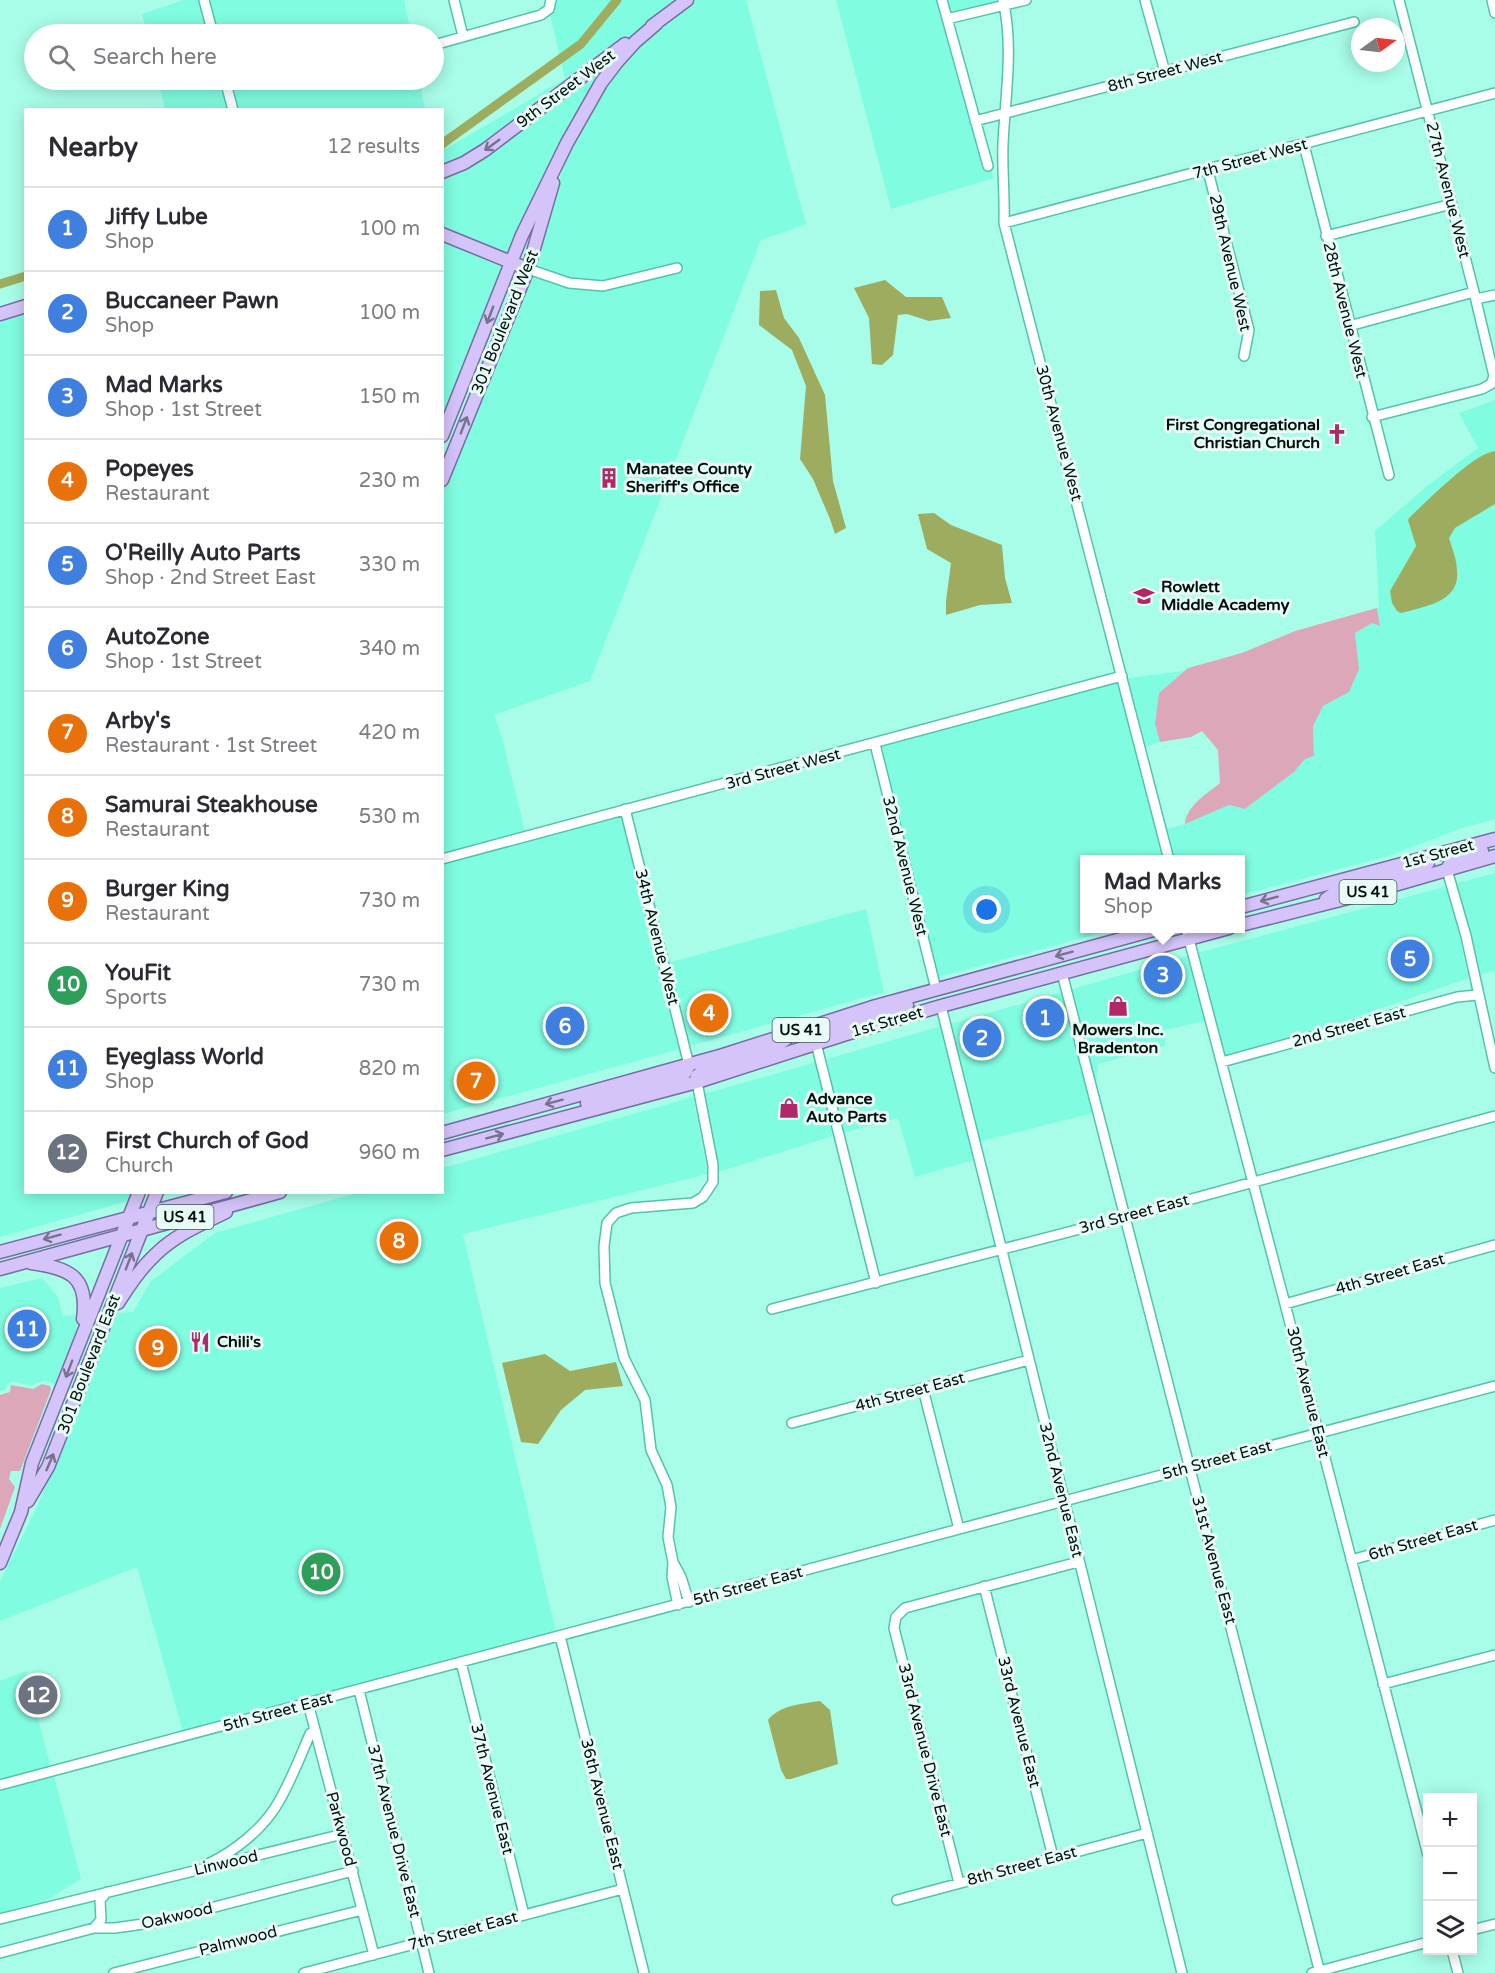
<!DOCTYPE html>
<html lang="en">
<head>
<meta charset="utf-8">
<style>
  body { margin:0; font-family:"Varela Round",sans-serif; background:#f2f2f3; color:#2b2b33 }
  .controls { position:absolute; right:18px; bottom:18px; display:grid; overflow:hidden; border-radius:0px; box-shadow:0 3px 15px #0003 }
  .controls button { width:54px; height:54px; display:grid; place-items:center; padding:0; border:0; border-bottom:2px solid #e1e1e2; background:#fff; color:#2b2b33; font:30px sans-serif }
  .compass { position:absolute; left:1351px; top:18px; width:54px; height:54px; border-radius:50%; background:#fff; box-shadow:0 3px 15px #0003; rotate:75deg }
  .you { position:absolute; left:987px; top:910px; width:21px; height:21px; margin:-15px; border:4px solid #fff; border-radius:50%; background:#1a73e8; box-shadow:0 0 0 9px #1a73e833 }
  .badge { display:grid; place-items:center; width:39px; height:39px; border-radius:50%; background:#db2777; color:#fff; font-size:20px; font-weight:700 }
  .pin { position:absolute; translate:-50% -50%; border:3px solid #fff; box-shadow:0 2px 6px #0006 }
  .popup { position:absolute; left:1080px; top:855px; width:165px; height:78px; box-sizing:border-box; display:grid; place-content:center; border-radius:0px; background:#fff; filter:drop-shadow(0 2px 4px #0005); font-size:20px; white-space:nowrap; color:#7c7c81 }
  .popup b { font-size:22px; color:#2b2b33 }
  .popup::after { content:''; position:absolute; left:50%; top:100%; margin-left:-12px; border:12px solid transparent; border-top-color:#fff }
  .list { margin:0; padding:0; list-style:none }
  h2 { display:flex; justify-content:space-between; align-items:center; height:78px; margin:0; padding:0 24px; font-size:26px }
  h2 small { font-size:20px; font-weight:400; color:#7c7c81 }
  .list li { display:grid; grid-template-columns:39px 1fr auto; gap:18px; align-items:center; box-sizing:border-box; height:84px; padding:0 24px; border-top:2px solid #e1e1e2 }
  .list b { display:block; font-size:22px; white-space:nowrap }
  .list p { margin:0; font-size:20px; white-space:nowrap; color:#7c7c81 }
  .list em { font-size:20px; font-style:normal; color:#7c7c81 }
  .icon { flex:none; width:33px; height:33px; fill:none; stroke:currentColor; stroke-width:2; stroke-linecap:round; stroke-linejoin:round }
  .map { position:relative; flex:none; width:1495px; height:1973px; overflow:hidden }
  .search { position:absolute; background:#fff; box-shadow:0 3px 15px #0003; left:24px; top:24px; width:420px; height:66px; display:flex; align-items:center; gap:15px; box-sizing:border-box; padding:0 21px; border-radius:33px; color:#7c7c81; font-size:22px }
  .panel { position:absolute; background:#fff; box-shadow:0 3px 15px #0003; left:24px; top:108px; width:420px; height:1086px; border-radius:0px }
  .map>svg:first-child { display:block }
  .built { fill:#80fce0 }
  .green { fill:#dca7b8 }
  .water { fill:#9eac60 }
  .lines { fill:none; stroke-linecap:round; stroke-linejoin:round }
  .canal { stroke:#9eac60; stroke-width:9 }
  .minor-casing { stroke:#52c3ac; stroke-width:12 }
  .major-casing { stroke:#786ca3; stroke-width:15 }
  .minor { stroke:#fff; stroke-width:9 }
  .major { stroke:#d4c4f9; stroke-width:12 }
  .oneway { stroke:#75738e }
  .labels { text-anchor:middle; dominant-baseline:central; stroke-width:6; stroke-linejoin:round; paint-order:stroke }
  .shield { fill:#e8fbf6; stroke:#465652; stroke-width:1.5 }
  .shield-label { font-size:15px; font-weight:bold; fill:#00100b }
  .street-label { font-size:16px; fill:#00100b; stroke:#e8fbf6 }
  .poi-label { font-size:16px; font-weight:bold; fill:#00100b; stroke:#e8fbf6; text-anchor:start }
</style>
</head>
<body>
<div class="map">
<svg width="1495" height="1973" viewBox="0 0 1495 1973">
  <rect width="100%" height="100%" fill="#a8fde8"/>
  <path class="built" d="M 183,0 L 199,0 L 208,34 L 147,34 L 142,14 Z
    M 209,0 L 404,0 L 411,34 L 218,34 Z
    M 556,0 L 679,0 L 482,146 L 443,167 L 442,151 L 565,79 L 550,14 L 555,9 Z
    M 696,0 L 746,0 L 806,224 L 761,240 L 590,681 L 494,715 L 502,737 L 525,832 L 443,855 L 442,492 L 531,275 L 568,287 L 603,290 L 615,289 L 683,271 L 680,263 L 612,281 L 593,281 L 571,278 L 534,266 L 564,164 L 572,144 L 605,86 L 639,45 Z
    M 836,0 L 937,0 L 984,171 L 991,169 L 994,178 L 891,209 Z
    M 947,0 L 998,0 L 998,2 L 951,14 Z
    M 614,58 L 509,255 L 443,229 L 442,177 Z
    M 158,80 L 220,80 L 228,109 L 165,109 Z
    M 230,80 L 419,80 L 425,109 L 238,109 Z
    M 443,239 L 505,263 L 443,423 Z
    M 25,310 L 26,1192 L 132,1193 L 128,1201 L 0,1237 L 0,318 Z
    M 1495,400 L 1495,451 L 1489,452 L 1462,470 L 1409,518 L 1416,546 L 1390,592 L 1392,603 L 1397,611 L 1457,569 L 1449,538 L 1455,528 L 1495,504 L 1495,819 L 1462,828 L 1388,856 L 1241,895 L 1241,860 L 1174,859 L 1167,829 L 1185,824 L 1229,805 L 1245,809 L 1294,772 L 1305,759 L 1314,756 L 1313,726 L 1323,706 L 1349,692 L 1359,669 L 1355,633 L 1372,623 L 1380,626 L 1377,608 L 1379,607 L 1375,531 L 1427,486 L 1478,448 L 1459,413 Z
    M 1184,671 L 1159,693 L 1155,724 L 1160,742 L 1146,747 L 1128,678 Z
    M 1119,681 L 1164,859 L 1085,860 L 1085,928 L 1116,929 L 938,977 L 882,747 Z
    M 621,815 L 680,1049 L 443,1114 L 443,864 Z
    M 1495,873 L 1495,971 L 1478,975 L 1457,883 Z
    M 1448,886 L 1469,978 L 1304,1035 L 1226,1057 L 1197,953 Z
    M 866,909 L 884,992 L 690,1046 L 659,923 L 671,962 Z
    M 1188,956 L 1216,1059 L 1205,1021 L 1165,1030 L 1165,1046 L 1098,1064 L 1096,1084 L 1072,989 Z
    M 1062,992 L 1093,1113 L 979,1142 L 950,1024 Z
    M 941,1026 L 973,1160 L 915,1177 L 898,1118 L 843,1133 L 827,1059 Z
    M 817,1062 L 833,1136 L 718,1172 L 703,1094 Z
    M 693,1097 L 708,1174 L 463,1234 L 556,1632 L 183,1732 L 137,1567 L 0,1621 L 0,1581 L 37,1507 L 115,1313 L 133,1312 L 151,1281 L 215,1233 L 357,1193 L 442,1192 L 443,1168 Z
    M 42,1278 L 58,1297 L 63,1316 L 78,1315 L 75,1339 L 55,1389 L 53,1384 L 46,1380 L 32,1385 L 12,1382 L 7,1384 L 6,1389 L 0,1391 L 0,1288 Z
    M 26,1671 L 51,1768 L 0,1781 L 0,1681 Z
    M 54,1776 L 81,1879 L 33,1908 L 0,1917 L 0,1790 Z"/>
  <path class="green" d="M 1377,608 L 1380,626 L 1372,623 L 1355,633 L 1359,669 L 1349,692 L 1323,706 L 1313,726 L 1314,756 L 1305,759 L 1294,772 L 1245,809 L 1229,805 L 1185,824 C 1186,806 1208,793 1220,783 L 1218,750 L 1202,731 L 1191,737 L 1160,742 L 1155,724 L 1159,693 L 1188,668 L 1242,653 L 1295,631 Z
    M 42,1384 L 50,1386 L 51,1390 L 20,1471 L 11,1471 L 9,1479 L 15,1487 L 0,1529 L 0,1395 L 10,1392 L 11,1385 L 33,1389 Z"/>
  <path class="water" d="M 885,280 L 906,297 L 942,297 L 951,318 L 929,321 L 907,314 L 898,315 L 893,355 L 882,365 L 872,364 L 869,318 L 854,288 Z
    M 776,290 L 784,318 L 799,338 L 825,395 L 833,481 L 846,528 L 835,534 L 830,519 L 813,479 L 800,459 L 806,386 L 792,350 L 759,325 L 760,291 Z
    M 1495,451 L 1495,504 L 1455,528 L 1449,538 C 1452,548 1457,560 1457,571 C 1460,602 1425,606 1401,613 L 1397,611 L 1392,603 L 1390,591 L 1416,546 L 1408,520 L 1409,518 C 1426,502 1474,453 1495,451 Z
    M 934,513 L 951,525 L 1002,545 L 1005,578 L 1012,603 L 980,605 L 946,615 L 946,601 L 951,563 L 927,549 L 918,514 Z
    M 545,1354 L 570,1371 L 616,1362 L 623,1386 L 585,1390 L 561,1410 L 538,1444 L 521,1442 L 502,1363 Z
    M 820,1701 L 830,1710 L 838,1764 L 791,1779 L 786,1779 L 781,1770 L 768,1720 C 780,1705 801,1704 820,1701 Z"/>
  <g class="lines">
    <path class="canal" d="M 442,144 L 581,44 L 617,0
      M 0,284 L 26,276"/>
    <g class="minor-casing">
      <path id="minor" d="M 204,0 L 213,34
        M 454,0 L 463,36
        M 942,0 L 988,166
        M 1003,0 C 1014,47 1005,97 1003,144 C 1002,170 1005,197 1004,223 L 1169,860
        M 1145,0 L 1165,72
        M 1492,0 L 1495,13
        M 947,19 L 1026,0
        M 434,45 L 541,15 L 549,9 L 551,0
        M 225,80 L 233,110
        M 975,121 L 1354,22
        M 1304,145 L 1389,475
        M 1208,171 L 1249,330 L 1244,356
        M 1004,223 L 1495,93
        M 1326,236 L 1452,204
        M 528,269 L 569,283 L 603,286 L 677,268
        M 1476,299 L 1495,295
        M 1349,326 L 1474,292
        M 1372,417 L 1482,389 L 1491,384 L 1494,376 L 1474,292 L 1399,0
        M 875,744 L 936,989
        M 625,809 L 689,1065
        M 442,859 L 1122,676
        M 1447,870 L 1466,936 L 1495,1068
        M 1186,928 L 1285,1304 L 1428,1855
        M 1062,973 L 1320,1973
        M 941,1006 L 1182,1973
        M 816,1043 L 876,1283
        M 1222,1062 L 1457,997 L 1477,995
        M 1285,1304 L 1495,1245
        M 772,1309 L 1126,1217 L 1495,1116
        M 923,1389 L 959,1529
        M 792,1423 L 1029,1360
        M 1351,1560 L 1495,1520
        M 673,1562 L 672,1577 L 678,1605
        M 984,1586 L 1053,1857
        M 689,1602 L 681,1577 L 673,1562 L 668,1537 L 671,1507 L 667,1485 L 651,1450 L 645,1400 L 624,1358 L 605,1283 L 604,1246 L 607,1223 L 616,1213 L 631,1208 L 693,1203 L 703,1197 L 713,1182 L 713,1165 L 697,1082
        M 560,1636 L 644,1973
        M 461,1662 L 524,1915
        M 1383,1684 L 1495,1655
        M 359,1690 L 429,1973
        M 308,1703 L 374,1955
        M 0,1785 L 1495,1386
        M 208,1864 C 235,1851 263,1829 278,1803 C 291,1781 300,1757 310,1734 L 315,1730
        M 959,1883 L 894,1628 L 896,1617 L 905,1608 L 1078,1562
        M 897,1900 L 1147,1833
        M 0,1919 L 343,1834
        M 94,1928 L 101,1920 L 100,1900 L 107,1892
        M 1472,1930 L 1495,1924
        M 1452,1950 L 1458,1973
        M 0,1953 L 94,1928 L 115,1928 L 157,1922 L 353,1871
        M 114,1973 L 362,1910
        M 304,1973 L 623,1889
        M 1312,1973 L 1428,1942"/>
    </g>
    <g class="major-casing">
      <path id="major" d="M 652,26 L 687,0
        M 442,172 L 464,163 L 485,150 L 625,44
        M 442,234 L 528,269
        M 0,314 L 26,306
        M 442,436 L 522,235 L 567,143 L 601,83 L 617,62 L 635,42 L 657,23
        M 442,480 L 528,269 L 553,183
        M 1447,869 L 1452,860 L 1482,851
        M 1326,899 L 1341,889 L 1423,867 L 1428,863 L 1429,857
        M 1241,907 L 1495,839
        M 1241,925 L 1360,895 L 1495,856
        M 816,1043 L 816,1037 L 822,1033 L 907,1005
        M 696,1081 L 697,1076 L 702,1072 L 773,1048 L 786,1039
        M 587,1103 L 679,1077 L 685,1073 L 689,1065
        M 442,1133 L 723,1055 L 876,1006 L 1161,928
        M 442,1150 L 697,1082 L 843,1035 L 941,1006 L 1229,928
        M 0,1252 L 226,1192
        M 31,1263 C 69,1268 89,1276 83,1319
        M 0,1269 L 280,1192
        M 118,1303 C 129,1286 140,1269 155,1255 C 175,1235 201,1224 226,1212
        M 28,1501 L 48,1467 L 157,1192
        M 0,1563 L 21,1512 L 32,1463 L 139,1192"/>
    </g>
    <use href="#minor" class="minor"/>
    <use href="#major" class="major"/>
  </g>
  <defs><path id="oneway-shaft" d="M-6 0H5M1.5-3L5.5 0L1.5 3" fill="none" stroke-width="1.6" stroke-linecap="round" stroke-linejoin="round" transform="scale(1.5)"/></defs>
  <g class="oneway">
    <use href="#oneway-shaft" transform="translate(492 145) rotate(144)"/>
    <use href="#oneway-shaft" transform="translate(490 315) rotate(111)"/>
    <use href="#oneway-shaft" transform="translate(464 425) rotate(-69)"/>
    <use href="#oneway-shaft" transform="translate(1269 899) rotate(165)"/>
    <use href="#oneway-shaft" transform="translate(1064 954) rotate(165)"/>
    <use href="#oneway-shaft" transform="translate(554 1102) rotate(165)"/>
    <use href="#oneway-shaft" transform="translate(495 1136) rotate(-15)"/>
    <use href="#oneway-shaft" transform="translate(52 1237) rotate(165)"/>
    <use href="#oneway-shaft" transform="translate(129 1261) rotate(-69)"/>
    <use href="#oneway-shaft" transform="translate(69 1369) rotate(111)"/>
    <use href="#oneway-shaft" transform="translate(50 1462) rotate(-67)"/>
  </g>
  <defs>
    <g id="church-bare" transform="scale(1.62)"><path d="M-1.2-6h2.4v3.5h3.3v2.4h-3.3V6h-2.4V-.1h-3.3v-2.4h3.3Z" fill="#b12868" stroke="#e8fbf6" stroke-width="2.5" paint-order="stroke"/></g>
    <g id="building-bare" transform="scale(1.62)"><path d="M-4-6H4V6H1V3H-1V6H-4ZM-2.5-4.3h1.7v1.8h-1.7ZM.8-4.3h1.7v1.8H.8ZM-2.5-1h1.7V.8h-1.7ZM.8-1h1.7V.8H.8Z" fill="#b12868" stroke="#e8fbf6" stroke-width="2.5" paint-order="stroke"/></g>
    <g id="school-bare" transform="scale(1.62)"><path d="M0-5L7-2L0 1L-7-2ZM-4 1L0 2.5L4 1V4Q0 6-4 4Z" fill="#b12868" stroke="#e8fbf6" stroke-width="2.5" paint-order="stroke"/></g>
    <g id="shop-bare" transform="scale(1.62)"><path d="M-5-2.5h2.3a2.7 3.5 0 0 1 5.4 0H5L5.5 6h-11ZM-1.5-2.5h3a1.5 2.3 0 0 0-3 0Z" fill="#b12868" stroke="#e8fbf6" stroke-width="2.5" paint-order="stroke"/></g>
    <g id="restaurant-bare" transform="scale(1.62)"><path d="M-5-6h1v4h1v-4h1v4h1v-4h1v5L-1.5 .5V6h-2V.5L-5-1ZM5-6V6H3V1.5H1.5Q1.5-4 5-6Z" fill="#b12868" stroke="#e8fbf6" stroke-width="2.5" paint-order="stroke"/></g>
  </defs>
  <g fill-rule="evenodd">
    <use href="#church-bare" x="1337" y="434"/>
    <use href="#building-bare" x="609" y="478"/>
    <use href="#school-bare" x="1144" y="596"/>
    <use href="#shop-bare" x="1118" y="1006"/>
    <use href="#shop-bare" x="789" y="1108"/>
    <use href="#restaurant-bare" x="200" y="1342"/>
  </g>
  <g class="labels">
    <g class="shield">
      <rect x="1339.5" y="880" width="57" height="24" rx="4.5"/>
      <rect x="772.5" y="1018" width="57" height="24" rx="4.5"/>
      <rect x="156.5" y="1205" width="57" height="24" rx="4.5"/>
    </g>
    <g class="shield-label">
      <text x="1368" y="892">US 41</text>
      <text x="801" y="1030">US 41</text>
      <text x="185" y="1217">US 41</text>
    </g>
    <g class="street-label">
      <text transform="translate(1165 72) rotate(-15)">8th Street West</text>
      <text transform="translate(566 89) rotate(-37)">9th Street West</text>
      <text transform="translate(1250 159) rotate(-15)">7th Street West</text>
      <text transform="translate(1448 190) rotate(76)">27th Avenue West</text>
      <text transform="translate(1230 263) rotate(77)">29th Avenue West</text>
      <text transform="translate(1345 310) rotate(76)">28th Avenue West</text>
      <text transform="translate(505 322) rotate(-68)">301 Boulevard West</text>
      <text transform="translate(1059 433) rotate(75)">30th Avenue West</text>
      <text transform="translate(783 769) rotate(-15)">3rd Street West</text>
      <text transform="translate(1438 854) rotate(-15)">1st Street</text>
      <text transform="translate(905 866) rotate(76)">32nd Avenue West</text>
      <text transform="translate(657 937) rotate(76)">34th Avenue West</text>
      <text transform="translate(887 1022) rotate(-16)">1st Street</text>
      <text transform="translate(1349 1027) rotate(-15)">2nd Street East</text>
      <text transform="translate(1134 1214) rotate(-15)">3rd Street East</text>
      <text transform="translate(1390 1274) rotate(-16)">4th Street East</text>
      <text transform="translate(89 1364) rotate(-69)">301 Boulevard East</text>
      <text transform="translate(910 1392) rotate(-15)">4th Street East</text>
      <text transform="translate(1308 1392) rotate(76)">30th Avenue East</text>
      <text transform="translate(1217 1460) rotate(-15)">5th Street East</text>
      <text transform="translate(1061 1490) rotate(76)">32nd Avenue East</text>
      <text transform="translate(1423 1540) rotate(-16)">6th Street East</text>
      <text transform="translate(1214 1560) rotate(75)">31st Avenue East</text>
      <text transform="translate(748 1586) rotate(-15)">5th Street East</text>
      <text transform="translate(278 1712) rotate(-15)">5th Street East</text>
      <text transform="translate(1019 1722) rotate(76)">33rd Avenue East</text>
      <text transform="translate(925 1750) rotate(76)">33rd Avenue Drive East</text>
      <text transform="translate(492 1789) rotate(76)">37th Avenue East</text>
      <text transform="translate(602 1804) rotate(76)">36th Avenue East</text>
      <text transform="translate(341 1829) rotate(75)">Parkwood</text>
      <text transform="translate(394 1831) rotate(76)">37th Avenue Drive East</text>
      <text transform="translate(226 1863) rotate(-13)">Linwood</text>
      <text transform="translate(1022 1866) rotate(-15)">8th Street East</text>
      <text transform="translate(177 1916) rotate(-13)">Oakwood</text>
      <text transform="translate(463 1931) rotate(-15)">7th Street East</text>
      <text transform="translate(238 1941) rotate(-14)">Palmwood</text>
    </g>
    <g class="poi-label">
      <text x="1320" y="425" text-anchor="end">First Congregational<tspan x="1320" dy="18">Christian Church</tspan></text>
      <text x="626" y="469">Manatee County<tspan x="626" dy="18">Sheriff's Office</tspan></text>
      <text x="1161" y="587">Rowlett<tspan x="1161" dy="18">Middle Academy</tspan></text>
      <text x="1118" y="1030" text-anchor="middle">Mowers Inc.<tspan x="1118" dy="18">Bradenton</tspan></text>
      <text x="806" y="1099">Advance<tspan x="806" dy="18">Auto Parts</tspan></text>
      <text x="217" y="1342">Chili's</text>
    </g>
  </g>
</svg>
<div class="controls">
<button>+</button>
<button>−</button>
<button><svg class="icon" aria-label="layers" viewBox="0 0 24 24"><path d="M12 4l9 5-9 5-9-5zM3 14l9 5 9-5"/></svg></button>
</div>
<svg class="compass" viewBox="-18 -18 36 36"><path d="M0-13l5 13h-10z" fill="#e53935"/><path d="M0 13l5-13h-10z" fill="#7c7c81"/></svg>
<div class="you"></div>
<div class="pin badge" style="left:1045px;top:1018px;background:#3f7fe0">1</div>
<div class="pin badge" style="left:982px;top:1038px;background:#3f7fe0">2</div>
<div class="pin badge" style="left:1163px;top:975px;background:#3f7fe0">3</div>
<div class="popup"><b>Mad Marks</b>Shop</div>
<div class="pin badge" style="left:709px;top:1013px;background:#e8710a">4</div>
<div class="pin badge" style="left:1410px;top:959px;background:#3f7fe0">5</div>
<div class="pin badge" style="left:565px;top:1026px;background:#3f7fe0">6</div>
<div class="pin badge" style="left:476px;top:1081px;background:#e8710a">7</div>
<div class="pin badge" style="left:399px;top:1241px;background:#e8710a">8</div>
<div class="pin badge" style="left:158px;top:1348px;background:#e8710a">9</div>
<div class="pin badge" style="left:321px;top:1572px;background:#2e9e5b">10</div>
<div class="pin badge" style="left:27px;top:1329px;background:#3f7fe0">11</div>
<div class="pin badge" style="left:38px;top:1695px;background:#6b7280">12</div>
<div class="search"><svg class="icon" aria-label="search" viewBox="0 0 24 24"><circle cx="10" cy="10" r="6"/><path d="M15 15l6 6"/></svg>Search here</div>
<section class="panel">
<h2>Nearby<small>12 results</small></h2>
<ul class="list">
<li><span class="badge" style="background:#3f7fe0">1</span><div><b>Jiffy Lube</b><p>Shop</p></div><em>100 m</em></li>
<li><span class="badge" style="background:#3f7fe0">2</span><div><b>Buccaneer Pawn</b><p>Shop</p></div><em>100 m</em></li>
<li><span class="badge" style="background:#3f7fe0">3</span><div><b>Mad Marks</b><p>Shop · 1st Street</p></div><em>150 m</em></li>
<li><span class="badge" style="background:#e8710a">4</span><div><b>Popeyes</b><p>Restaurant</p></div><em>230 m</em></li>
<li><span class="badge" style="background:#3f7fe0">5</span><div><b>O'Reilly Auto Parts</b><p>Shop · 2nd Street East</p></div><em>330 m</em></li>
<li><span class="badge" style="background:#3f7fe0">6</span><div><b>AutoZone</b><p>Shop · 1st Street</p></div><em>340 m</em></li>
<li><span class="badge" style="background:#e8710a">7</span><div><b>Arby's</b><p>Restaurant · 1st Street</p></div><em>420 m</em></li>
<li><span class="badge" style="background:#e8710a">8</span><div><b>Samurai Steakhouse</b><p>Restaurant</p></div><em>530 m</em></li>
<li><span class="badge" style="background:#e8710a">9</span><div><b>Burger King</b><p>Restaurant</p></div><em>730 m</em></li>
<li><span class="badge" style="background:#2e9e5b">10</span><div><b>YouFit</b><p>Sports</p></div><em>730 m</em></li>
<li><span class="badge" style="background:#3f7fe0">11</span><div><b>Eyeglass World</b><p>Shop</p></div><em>820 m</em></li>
<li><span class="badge" style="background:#6b7280">12</span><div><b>First Church of God</b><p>Church</p></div><em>960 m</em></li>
</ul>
</section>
</div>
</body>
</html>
